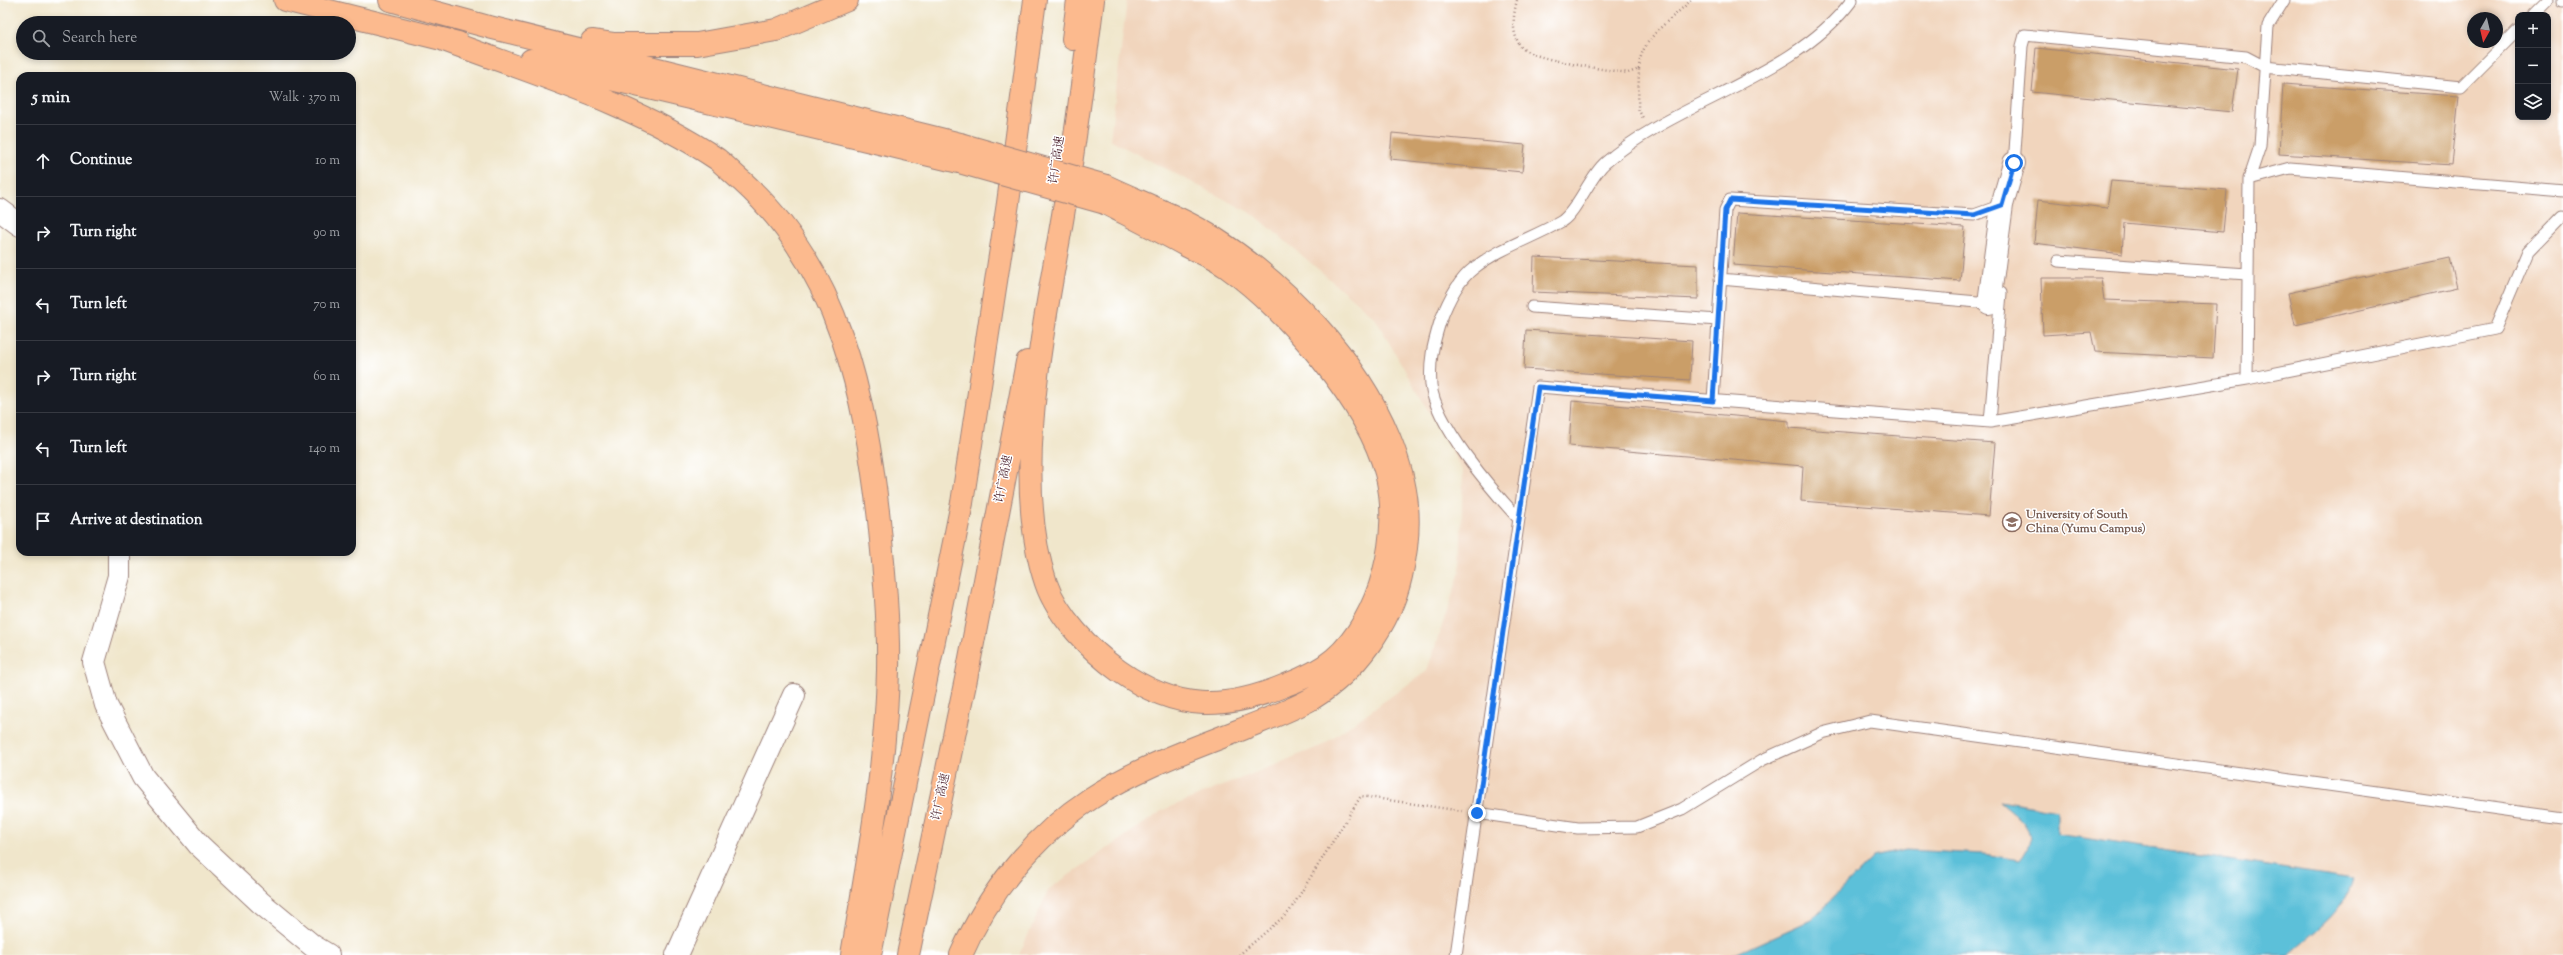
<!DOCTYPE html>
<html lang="en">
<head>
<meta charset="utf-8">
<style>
  body { margin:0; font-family:"Sorts Mill Goudy","Noto Serif SC",serif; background:#242831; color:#f1f3f6 }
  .controls { position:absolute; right:12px; top:12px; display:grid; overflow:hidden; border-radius:8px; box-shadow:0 2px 6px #0003 }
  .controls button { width:36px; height:36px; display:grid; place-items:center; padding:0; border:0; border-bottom:1px solid #363941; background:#171b24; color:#f1f3f6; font:20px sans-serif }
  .compass { position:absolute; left:2467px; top:12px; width:36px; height:36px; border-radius:50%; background:#171b24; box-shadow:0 2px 6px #0003; rotate:188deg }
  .stop { position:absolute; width:12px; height:12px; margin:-9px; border:3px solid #1a73e8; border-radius:50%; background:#fff }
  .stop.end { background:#1a73e8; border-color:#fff; box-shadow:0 1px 4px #0008 }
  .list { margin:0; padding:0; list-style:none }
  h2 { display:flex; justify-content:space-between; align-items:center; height:52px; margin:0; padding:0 16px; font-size:17px }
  h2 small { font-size:13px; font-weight:400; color:#9ea1a6 }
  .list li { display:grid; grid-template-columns:26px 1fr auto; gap:12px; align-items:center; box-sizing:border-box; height:72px; padding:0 16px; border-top:1px solid #363941 }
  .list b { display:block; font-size:15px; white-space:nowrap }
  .list em { font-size:13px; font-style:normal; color:#9ea1a6 }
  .icon { flex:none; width:22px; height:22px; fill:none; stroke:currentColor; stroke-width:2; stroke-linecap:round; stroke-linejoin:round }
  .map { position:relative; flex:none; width:2563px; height:955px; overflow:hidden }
  .search { position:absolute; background:#171b24; box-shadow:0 2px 6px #0003; left:16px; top:16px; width:340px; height:44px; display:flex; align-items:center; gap:10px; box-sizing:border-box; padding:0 14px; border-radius:22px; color:#9ea1a6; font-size:15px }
  .panel { position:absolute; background:#171b24; box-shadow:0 2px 6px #0003; left:16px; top:72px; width:340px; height:484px; border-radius:12px }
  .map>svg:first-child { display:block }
  .built { fill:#f1d5bd; fill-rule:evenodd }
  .water { fill:#5bc0d9; stroke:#527082 }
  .building { fill:#ca9e68 }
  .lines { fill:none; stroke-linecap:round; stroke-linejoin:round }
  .lane-casing { stroke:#9d827b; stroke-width:13 }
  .street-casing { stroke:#9d827b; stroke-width:24 }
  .highway-casing { stroke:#9d827b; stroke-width:24 }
  .path { stroke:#9d827b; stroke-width:2.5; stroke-dasharray:1 3; stroke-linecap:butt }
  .lane { stroke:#fff; stroke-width:11 }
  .street { stroke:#fff; stroke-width:22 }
  .highway { stroke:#fcba8e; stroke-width:22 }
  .highway-bridge-casing { stroke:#9d827b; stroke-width:24; stroke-linecap:butt }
  .highway-bridge { stroke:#fcba8e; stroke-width:22 }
  .route { stroke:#1a73e8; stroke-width:5 }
  .labels { text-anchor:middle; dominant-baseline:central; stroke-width:3; stroke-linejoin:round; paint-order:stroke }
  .street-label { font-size:12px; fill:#4a1f2b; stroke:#fff }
  .education-label { font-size:12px; font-weight:bold; fill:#785e54; stroke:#fff; text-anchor:start }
</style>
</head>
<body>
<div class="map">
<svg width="2563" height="955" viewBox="0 0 2563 955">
  <rect width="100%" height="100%" fill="#fff"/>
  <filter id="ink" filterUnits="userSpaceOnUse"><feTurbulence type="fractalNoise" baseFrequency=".025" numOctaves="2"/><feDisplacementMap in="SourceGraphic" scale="8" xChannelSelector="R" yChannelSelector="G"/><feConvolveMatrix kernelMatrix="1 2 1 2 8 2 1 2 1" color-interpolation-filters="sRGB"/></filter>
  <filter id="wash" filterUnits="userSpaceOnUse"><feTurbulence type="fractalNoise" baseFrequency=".012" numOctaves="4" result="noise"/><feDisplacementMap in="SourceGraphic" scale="16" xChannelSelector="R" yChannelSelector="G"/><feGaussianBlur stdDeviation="0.9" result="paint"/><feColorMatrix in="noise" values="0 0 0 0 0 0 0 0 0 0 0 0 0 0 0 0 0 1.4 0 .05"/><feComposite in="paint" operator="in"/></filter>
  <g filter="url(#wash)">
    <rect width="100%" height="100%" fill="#f0e6cb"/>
    <path class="built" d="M 1127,0 L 2563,0 L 2563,955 L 1019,955 L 1049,889 L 1163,810 L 1321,746 L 1427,671 L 1460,572 L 1463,471 L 1375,318 L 1255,215 L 1110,140 ZM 2518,15 L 2548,15 L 2548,117 L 2518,117 ZM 2473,18 L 2497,18 L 2497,42 L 2473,42 Z"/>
    <path class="water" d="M 2000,801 L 2057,811 L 2057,834 L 2353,879 C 2343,915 2313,931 2288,955 L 1733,955 L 1811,920 L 1873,857 L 1906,850 L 1983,854 L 2020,860 C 2043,832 2021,820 2000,801 Z"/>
    <g id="blocks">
      <path class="building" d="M 2036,48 L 2238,69 L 2232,112 L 2032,92 Z
        M 2283,84 L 2459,96 L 2452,165 L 2279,154 Z
        M 1392,133 L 1525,145 L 1522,172 L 1390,159 Z
        M 2111,181 L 2227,190 L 2223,232 L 2124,223 L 2122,254 L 2034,243 L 2038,200 L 2107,208 Z
        M 1737,213 L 1965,227 L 1960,281 L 1733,265 Z
        M 1534,257 L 1698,265 L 1698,299 L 1533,292 Z
        M 2450,258 L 2457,288 L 2295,325 L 2288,293 Z
        M 2041,278 L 2101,278 L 2104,300 L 2216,304 L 2213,358 L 2095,352 L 2091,332 L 2043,335 Z
        M 1526,330 L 1692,341 L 1690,380 L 1524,369 Z
        M 1572,401 L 1789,421 L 1789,428 L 1995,443 L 1989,516 L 1801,501 L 1803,466 L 1569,446 Z"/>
    </g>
  </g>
  <g filter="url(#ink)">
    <use href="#blocks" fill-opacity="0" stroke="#9d827b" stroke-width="1"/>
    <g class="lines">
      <g class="lane-casing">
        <path id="lane" d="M 2563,0 L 2563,1
          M 2533,15 L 2548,0
          M 2014,166 L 2022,46 L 2025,35 L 2246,57 L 2265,67 L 2461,87 L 2518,30
          M 2249,179 L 2290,168 L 2563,191
          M 2058,261 L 2247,274
          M 1720,279 L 1989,303
          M 1532,307 L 1718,320
          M 2247,379 L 2249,179 L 2260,146 L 2268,26 L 2284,0
          M 1713,401 L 1725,210 L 1730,200 L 1974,215 L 2002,205
          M 1990,422 L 2001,293
          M 1518,518 C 1492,490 1435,424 1431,385 C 1429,361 1433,345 1440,322 C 1447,303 1458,280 1474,268 C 1501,247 1533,238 1562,221 C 1577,211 1590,176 1605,163 C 1677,100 1794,78 1852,0
          M 1477,813 L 1578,828 L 1637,827 L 1682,809 L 1762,760 L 1822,733 L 1870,721 L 2563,818
          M 1456,955 L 1538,387 L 1990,422 L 2247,379 L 2495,329 L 2528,251 L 2563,215"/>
      </g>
      <g class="street-casing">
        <path id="street" d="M 0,210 L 20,225
          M 1989,303 L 2002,205 L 2014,163
          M 119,552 L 119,576 L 94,662 L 106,705 L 143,777 L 199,845 L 261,903 L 313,946 L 328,955
          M 677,955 L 794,695"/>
      </g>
      <g class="highway-casing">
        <path id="highway" d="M 285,0 L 458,43
          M 390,0 L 489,27 L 960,144
          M 1093,0 C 1084,72 1075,143 1063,215 C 1045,323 1010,477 1046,583 C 1057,616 1091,651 1119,671 C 1176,711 1224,711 1286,685 C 1302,679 1321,670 1334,659 C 1381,618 1402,533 1386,473 C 1368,404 1286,309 1228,268 C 1216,259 1201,253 1187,246 C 1160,231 1132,217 1105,203
          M 1073,39 L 1078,0
          M 444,40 C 536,75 634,103 717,159 C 726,166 734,175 743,182 C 840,270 865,396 879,520 C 884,570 889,620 888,670 C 886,766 868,860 852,955
          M 592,41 L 613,44 L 697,44 L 776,30 L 847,0
          M 531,60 L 959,162
          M 870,955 L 962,503 L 1008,203 L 1035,0
          M 908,955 L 966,679 L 1027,362
          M 961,955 C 988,893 1034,836 1090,799 C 1137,768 1189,750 1240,730 C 1264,720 1291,711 1313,698 C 1356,671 1390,624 1401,576 C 1413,524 1409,486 1389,437 C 1357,359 1285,283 1214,238 C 1181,217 1142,203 1106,186"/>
      </g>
      <path class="path" d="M 1517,0 C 1513,16 1511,33 1521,47 C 1531,60 1609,70 1628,73 L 1639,69 L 1638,109 L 1643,118
        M 1639,69 C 1639,38 1673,19 1691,0
        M 1239,955 L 1289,912 L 1361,796 L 1462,811"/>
      <use href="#lane" class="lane"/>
      <use href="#street" class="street"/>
      <use href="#highway" class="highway"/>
      <g class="highway-bridge-casing">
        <path id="highway-bridge" d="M 960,144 L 1106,186
          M 959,162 L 1105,203"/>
      </g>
      <use href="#highway-bridge" class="highway-bridge"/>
    </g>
  </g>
  <g class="lines" filter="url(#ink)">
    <path class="route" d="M 1477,813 L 1538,387 L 1713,401 L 1725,210 L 1730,200 L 1974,215 L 2002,205 L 2014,163"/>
  </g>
  <defs>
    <g id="university-ring" transform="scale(1)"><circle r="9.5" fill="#fff" stroke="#8d6e63" stroke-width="1.5"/><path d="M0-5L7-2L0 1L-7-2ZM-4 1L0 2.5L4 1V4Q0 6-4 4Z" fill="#8d6e63"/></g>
  </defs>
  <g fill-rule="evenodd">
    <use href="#university-ring" x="2012" y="522"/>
  </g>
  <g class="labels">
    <g class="street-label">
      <text transform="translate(1057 160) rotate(-82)">许广高速</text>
      <text transform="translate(1004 479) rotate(-79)">许广高速</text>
      <text transform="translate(941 797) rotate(-78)">许广高速</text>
    </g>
    <g class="education-label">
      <text x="2026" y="515">University of South<tspan x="2026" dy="14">China (Yumu Campus)</tspan></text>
    </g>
  </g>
</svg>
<div class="controls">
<button>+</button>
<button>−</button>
<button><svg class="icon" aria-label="layers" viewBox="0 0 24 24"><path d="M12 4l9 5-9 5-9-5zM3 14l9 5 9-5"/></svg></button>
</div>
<svg class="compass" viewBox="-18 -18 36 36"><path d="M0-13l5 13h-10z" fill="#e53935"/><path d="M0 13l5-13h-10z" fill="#9ea1a6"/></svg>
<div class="stop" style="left:2014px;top:163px"></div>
<div class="stop end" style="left:1477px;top:813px"></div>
<div class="search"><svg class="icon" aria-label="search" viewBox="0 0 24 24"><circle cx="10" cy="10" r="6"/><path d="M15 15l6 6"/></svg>Search here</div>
<section class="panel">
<h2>5 min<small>Walk · 370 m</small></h2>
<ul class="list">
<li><svg class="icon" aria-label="ahead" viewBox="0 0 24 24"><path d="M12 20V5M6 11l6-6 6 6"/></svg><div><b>Continue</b></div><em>10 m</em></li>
<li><svg class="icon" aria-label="right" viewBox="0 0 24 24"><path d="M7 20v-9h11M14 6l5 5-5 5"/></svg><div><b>Turn right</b></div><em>90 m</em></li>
<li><svg class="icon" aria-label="left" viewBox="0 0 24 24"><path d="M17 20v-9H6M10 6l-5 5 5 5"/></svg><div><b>Turn left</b></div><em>70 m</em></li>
<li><svg class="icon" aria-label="right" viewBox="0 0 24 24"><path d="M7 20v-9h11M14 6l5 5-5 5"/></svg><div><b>Turn right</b></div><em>60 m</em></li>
<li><svg class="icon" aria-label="left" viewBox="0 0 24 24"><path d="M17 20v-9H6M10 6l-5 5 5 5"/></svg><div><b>Turn left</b></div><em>140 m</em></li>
<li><svg class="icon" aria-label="arrive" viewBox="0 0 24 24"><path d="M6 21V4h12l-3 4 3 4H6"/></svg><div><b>Arrive at destination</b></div></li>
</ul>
</section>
</div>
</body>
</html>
